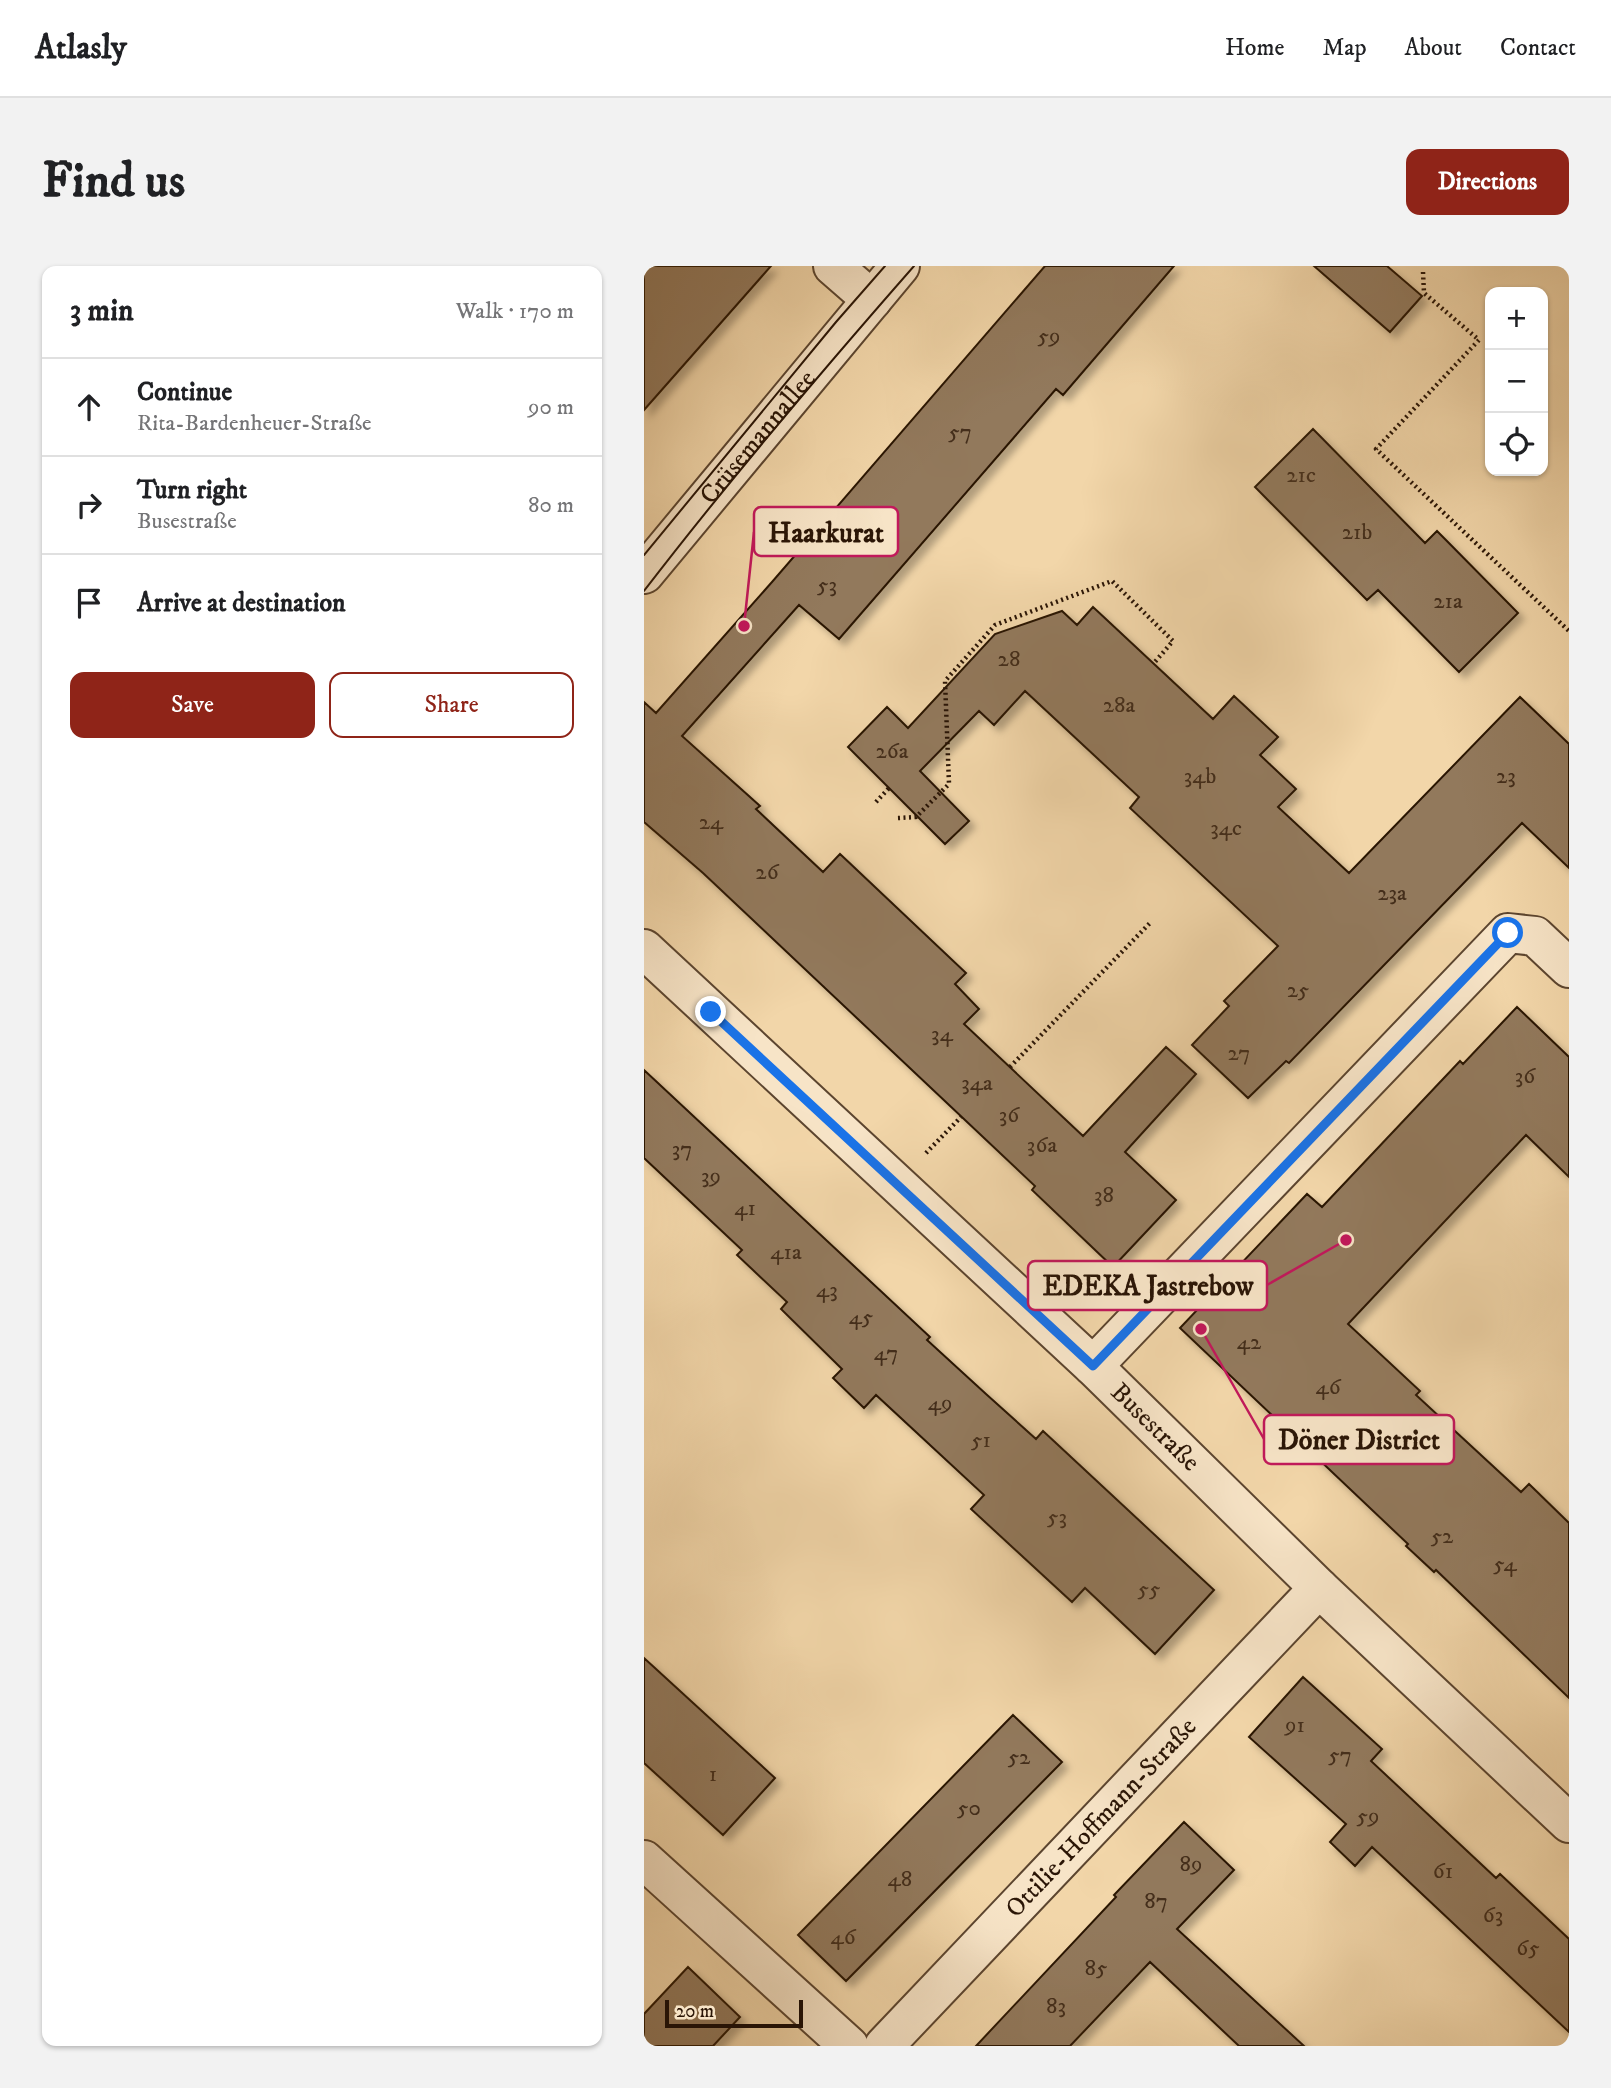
<!DOCTYPE html>
<html lang="en">
<head>
<meta charset="utf-8">
<style>
  body { margin:0; font-family:"IM FELL DW Pica",serif; background:#f2f2f2; color:#202124 }
  .controls { position:absolute; right:21px; top:21px; display:grid; overflow:hidden; border-radius:14px; box-shadow:0 2px 5px #0004 }
  .controls button { width:63px; height:63px; display:grid; place-items:center; padding:0; border:0; border-bottom:2px solid #e0e0e0; background:#fff; color:#202124; font:35px sans-serif }
  .scale { position:absolute; left:21px; bottom:18px; width:138px; box-sizing:border-box; padding-left:7px; border:4px solid #2a1506; border-top:0; font-size:19px; line-height:24px; white-space:nowrap; color:#2a1506; -webkit-text-stroke:5px #f7e4c7; paint-order:stroke }
  .stop { position:absolute; width:21px; height:21px; margin:-16px; border:5px solid #1a73e8; border-radius:50%; background:#fff }
  .stop.end { background:#1a73e8; border-color:#fff; box-shadow:0 2px 7px #0008 }
  .list { margin:0; padding:0; list-style:none }
  h2 { display:flex; justify-content:space-between; align-items:center; height:91px; margin:0; padding:0 28px; font-size:30px }
  h2 small { font-size:23px; font-weight:400; color:#757577 }
  .list li { display:grid; grid-template-columns:46px 1fr auto; gap:21px; align-items:center; box-sizing:border-box; height:98px; padding:0 28px; border-top:2px solid #e0e0e0 }
  .list b { display:block; font-size:26px; white-space:nowrap }
  .list p { margin:0; font-size:23px; white-space:nowrap; color:#757577 }
  .list em { font-size:23px; font-style:normal; color:#757577 }
  .actions { display:flex; gap:14px; padding:21px 28px }
  .actions a { flex:1; padding:16px 0; border:2px solid #8f2418; border-radius:14px; text-align:center; font-size:24px; color:#8f2418 }
  .actions .main { background:#8f2418; color:#fff }
  .icon { flex:none; width:38px; height:38px; fill:none; stroke:currentColor; stroke-width:2; stroke-linecap:round; stroke-linejoin:round }
  .map { position:relative; flex:none; width:925px; height:1780px; overflow:hidden; border-radius:14px }
  header { display:flex; align-items:center; gap:42px; box-sizing:border-box; height:98px; padding:0 35px; background:#fff; border-bottom:2px solid #e0e0e0 }
  header strong { font-size:33px }
  nav { display:flex; gap:38px; margin-inline-start:auto; font-size:24px }
  .intro { display:flex; align-items:center; justify-content:space-between; box-sizing:border-box; height:168px; padding:0 42px }
  h1 { margin:0; font-size:49px }
  .button { padding:18px 32px; border-radius:14px; background:#8f2418; color:#fff; font-size:24px; font-weight:700 }
  main { display:flex; gap:42px; padding:0 42px }
  aside { flex:1; background:#fff; border-radius:14px; box-shadow:0 2px 5px #0004 }
  .map>svg:first-child { display:block }
  .building { fill:#92795b; stroke:#2a1506; stroke-width:2; filter:url(#shadow) }
  .lines { fill:none; stroke-linecap:round; stroke-linejoin:round }
  .minor-casing { stroke:#5c452f; stroke-width:42 }
  .path { stroke:#2a1506; stroke-width:4.5; stroke-dasharray:2 3.5; stroke-linecap:butt }
  .minor { stroke:#f7e4c7; stroke-width:38 }
  .tram { stroke:#2a1506; stroke-width:2 }
  .route { stroke:#1a73e8; stroke-width:9 }
  .labels { text-anchor:middle; dominant-baseline:central; stroke-width:5; stroke-linejoin:round; paint-order:stroke }
  .number-label { font-size:23px; fill:#442e1b }
  .street-label { font-size:26px; fill:#2a1506; stroke:#f7e4c7 }
  .leader { fill:none; stroke:#c2185b; stroke-width:2.5 }
  .callout-dot { fill:#c2185b; stroke:#f7e4c7; stroke-width:2.5 }
  .callout { fill:#f7e4c7; stroke:#c2185b; stroke-width:2.5 }
  .callout-label { font-size:28px; text-anchor:middle; font-weight:bold; fill:#2a1506 }
</style>
</head>
<body>
<header>
<strong>Atlasly</strong>
<nav><a>Home</a><a>Map</a><a>About</a><a>Contact</a></nav>
</header>
<div class="intro"><h1>Find us</h1><a class="button">Directions</a></div>
<main>
<aside>
<h2>3 min<small>Walk · 170 m</small></h2>
<ul class="list">
<li><svg class="icon" aria-label="ahead" viewBox="0 0 24 24"><path d="M12 20V5M6 11l6-6 6 6"/></svg><div><b>Continue</b><p>Rita-Bardenheuer-Straße</p></div><em>90 m</em></li>
<li><svg class="icon" aria-label="right" viewBox="0 0 24 24"><path d="M7 20v-9h11M14 6l5 5-5 5"/></svg><div><b>Turn right</b><p>Busestraße</p></div><em>80 m</em></li>
<li><svg class="icon" aria-label="arrive" viewBox="0 0 24 24"><path d="M6 21V4h12l-3 4 3 4H6"/></svg><div><b>Arrive at destination</b></div></li>
</ul>
<div class="actions"><a class="main">Save</a><a>Share</a></div>
</aside>
<div class="map">
<svg width="925" height="1780" viewBox="0 0 925 1780">
  <defs>
    <filter id="shadow"><feDropShadow dx="6" dy="6" stdDeviation="3.5" flood-color="#0004"/></filter>
  </defs>
  <rect width="100%" height="100%" fill="#f2d6a9"/>
  <filter id="stains"><feTurbulence type="fractalNoise" baseFrequency=".00286" numOctaves="4"/><feColorMatrix values="0 0 0 0 .2 0 0 0 0 .09 0 0 0 0 .02 0 0 0 .5 -.17"/></filter>
  <radialGradient id="worn" r=".72"><stop offset=".6" stop-color="#630" stop-opacity="0"/><stop offset="1" stop-color="#630" stop-opacity=".3"/></radialGradient>
  <path class="building" d="M 0,0 L 127,0 L 0,144 Z
    M 401,0 L 530,0 L 419,129 L 412,123 L 195,373 L 155,339 L 38,470 L 116,540 L 112,543 L 179,606 L 196,588 L 322,707 L 311,718 L 335,743 L 320,758 L 439,870 L 522,781 L 552,808 L 481,886 L 532,934 L 469,1001 L 388,924 L 391,920 L 59,607 L 0,556 L 0,436 L 12,447 L 128,316 Z
    M 670,0 L 743,0 L 778,30 L 746,66 Z
    M 669,163 L 781,277 L 793,265 L 874,347 L 815,406 L 734,324 L 723,334 L 611,221 Z
    M 449,341 L 569,453 L 590,430 L 634,471 L 616,489 L 652,523 L 634,541 L 705,607 L 876,431 L 925,478 L 925,602 L 878,557 L 645,797 L 642,795 L 604,832 L 548,779 L 585,740 L 580,735 L 634,680 L 486,542 L 495,531 L 381,425 L 350,459 L 335,445 L 276,505 L 325,555 L 301,578 L 204,481 L 243,441 L 264,462 L 351,368 L 418,345 L 433,359 Z
    M 873,741 L 925,791 L 925,911 L 882,869 L 704,1058 L 776,1125 L 772,1129 L 877,1226 L 885,1218 L 925,1257 L 925,1432 L 792,1304 L 790,1306 L 762,1280 L 764,1278 L 536,1062 L 663,928 L 678,941 L 816,795 L 819,798 Z
    M 0,804 L 286,1071 L 283,1074 L 342,1128 L 392,1173 L 399,1165 L 570,1324 L 511,1388 L 441,1322 L 428,1336 L 327,1243 L 340,1229 L 232,1129 L 220,1142 L 189,1112 L 198,1103 L 137,1043 L 143,1036 L 93,989 L 98,984 L 0,892 Z
    M 0,1392 L 131,1512 L 79,1569 L 0,1497 Z
    M 659,1411 L 738,1483 L 727,1495 L 852,1612 L 856,1608 L 925,1673 L 925,1766 L 728,1581 L 711,1600 L 686,1576 L 702,1558 L 605,1471 Z
    M 369,1449 L 418,1496 L 202,1715 L 154,1669 Z
    M 540,1556 L 590,1604 L 533,1663 L 660,1780 L 595,1780 L 506,1696 L 426,1780 L 332,1780 L 472,1631 L 470,1629 Z
    M 44,1701 L 96,1751 L 69,1780 L 0,1780 L 0,1748 Z"/>
  <g class="lines">
    <g class="minor-casing">
      <g id="minor">
        <path d="M 189,0 L 228,34"/>
        <path id="s1" d="M 0,308 L 256,0"/>
        <path id="s2" d="M 0,683 L 449,1100 L 675,1322 L 925,1557"/>
        <path d="M 449,1100 L 864,667 L 891,670 L 925,702"/>
        <path d="M 0,1594 L 205,1780"/>
        <path id="s3" d="M 240,1780 L 675,1322"/>
      </g>
    </g>
    <path class="path" d="M 779,6 L 780,27 L 835,74 L 732,183 L 925,365
      M 232,536 L 245,522
      M 254,552 L 272,551 L 305,518 L 301,415 L 351,359 L 468,315 L 529,375 L 510,397
      M 366,801 L 506,657
      M 282,887 L 317,851"/>
    <use href="#minor" class="minor"/>
    <path class="tram" d="M 0,289 L 192,56 L 241,0
      M 0,325 C 86,213 177,106 270,0"/>
  </g>
  <g class="lines">
    <path class="route" d="M 67,746 L 449,1100 L 864,667"/>
  </g>
  <g class="labels">
    <g class="number-label">
      <text x="405" y="70">59</text>
      <text x="316" y="166">57</text>
      <text x="657" y="209">21c</text>
      <text x="713" y="266">21b</text>
      <text x="183" y="319">53</text>
      <text x="804" y="335">21a</text>
      <text x="365" y="393">28</text>
      <text x="475" y="439">28a</text>
      <text x="248" y="485">26a</text>
      <text x="556" y="510">34b</text>
      <text x="862" y="510">23</text>
      <text x="67" y="556">24</text>
      <text x="582" y="562">34c</text>
      <text x="123" y="606">26</text>
      <text x="748" y="627">23a</text>
      <text x="654" y="724">25</text>
      <text x="298" y="768">34</text>
      <text x="595" y="787">27</text>
      <text x="881" y="810">36</text>
      <text x="333" y="817">34a</text>
      <text x="365" y="849">36</text>
      <text x="398" y="879">36a</text>
      <text x="38" y="883">37</text>
      <text x="67" y="910">39</text>
      <text x="460" y="929">38</text>
      <text x="101" y="942">41</text>
      <text x="142" y="986">41a</text>
      <text x="183" y="1024">43</text>
      <text x="217" y="1051">45</text>
      <text x="605" y="1076">42</text>
      <text x="242" y="1087">47</text>
      <text x="684" y="1121">46</text>
      <text x="296" y="1137">49</text>
      <text x="337" y="1174">51</text>
      <text x="413" y="1251">53</text>
      <text x="798" y="1270">52</text>
      <text x="861" y="1298">54</text>
      <text x="505" y="1323">55</text>
      <text x="651" y="1459">91</text>
      <text x="696" y="1489">57</text>
      <text x="375" y="1491">52</text>
      <text x="69" y="1508">1</text>
      <text x="325" y="1542">50</text>
      <text x="724" y="1550">59</text>
      <text x="547" y="1598">89</text>
      <text x="799" y="1605">61</text>
      <text x="256" y="1613">48</text>
      <text x="512" y="1635">87</text>
      <text x="849" y="1649">63</text>
      <text x="199" y="1671">46</text>
      <text x="884" y="1682">65</text>
      <text x="452" y="1702">85</text>
      <text x="412" y="1740">83</text>
    </g>
    <g class="street-label">
      <text stroke="none"><textPath href="#s1" startOffset="178">Crüsemannallee</textPath></text>
      <text stroke="none"><textPath href="#s2" startOffset="700">Busestraße</textPath></text>
      <text stroke="none"><textPath href="#s3" startOffset="315">Ottilie-Hoffmann-Straße</textPath></text>
    </g>
  </g>
  <path class="leader" d="M100 360L110 266M702 974L623 1019M557 1063L620 1173"/>
  <g class="callout-dot">
    <circle cx="100" cy="360" r="7"/>
    <circle cx="702" cy="974" r="7"/>
    <circle cx="557" cy="1063" r="7"/>
  </g>
  <g class="callout">
    <rect x="110" y="241" width="144" height="49" rx="7"/>
    <rect x="384" y="995" width="239" height="49" rx="7"/>
    <rect x="620" y="1149" width="190" height="49" rx="7"/>
  </g>
  <g class="callout-label">
    <text x="182" y="276">Haarkurat</text>
    <text x="504" y="1029">EDEKA Jastrebow</text>
    <text x="715" y="1183">Döner District</text>
  </g>
  <rect width="100%" height="100%" filter="url(#stains)"/>
  <rect width="100%" height="100%" fill="url(#worn)"/>
</svg>
<div class="controls">
<button>+</button>
<button>−</button>
<button><svg class="icon" aria-label="locate" viewBox="0 0 24 24"><circle cx="12" cy="12" r="6"/><path d="M12 2v4M12 18v4M2 12h4M18 12h4"/></svg></button>
</div>
<div class="scale">20 m</div>
<div class="stop" style="left:864px;top:667px"></div>
<div class="stop end" style="left:67px;top:746px"></div>
</div>
</main>
</body>
</html>
